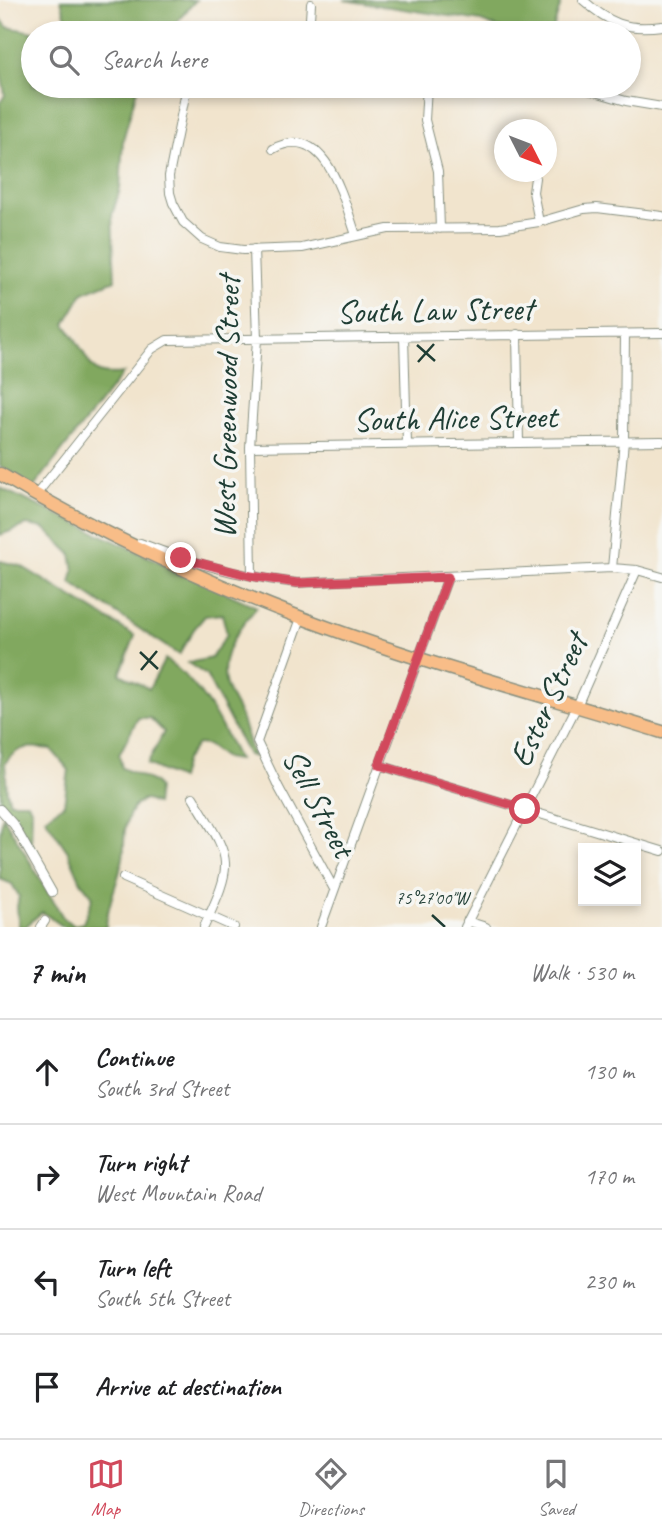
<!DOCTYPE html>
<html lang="en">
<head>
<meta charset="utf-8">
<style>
  body { margin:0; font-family:Caveat,sans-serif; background:#f2f2f2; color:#202124 }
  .controls { position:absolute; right:21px; bottom:21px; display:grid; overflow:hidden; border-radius:0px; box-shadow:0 4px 10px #0003 }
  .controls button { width:63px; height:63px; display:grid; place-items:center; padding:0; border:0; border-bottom:2px solid #e0e0e0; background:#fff; color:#202124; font:35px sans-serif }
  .compass { position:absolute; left:494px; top:119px; width:63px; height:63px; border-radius:50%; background:#fff; box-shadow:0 4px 10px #0003; rotate:132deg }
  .stop { position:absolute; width:21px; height:21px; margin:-16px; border:5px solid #d1495b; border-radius:50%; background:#fff }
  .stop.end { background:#d1495b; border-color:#fff; box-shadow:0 2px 7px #0008 }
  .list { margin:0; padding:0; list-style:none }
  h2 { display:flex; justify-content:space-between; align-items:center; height:91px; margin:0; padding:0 28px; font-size:30px }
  h2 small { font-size:23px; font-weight:400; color:#757577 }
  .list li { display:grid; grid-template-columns:46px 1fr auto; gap:21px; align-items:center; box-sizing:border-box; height:105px; padding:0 28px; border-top:2px solid #e0e0e0 }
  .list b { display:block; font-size:26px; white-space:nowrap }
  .list p { margin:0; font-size:23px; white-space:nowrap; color:#757577 }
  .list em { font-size:23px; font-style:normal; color:#757577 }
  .icon { flex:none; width:38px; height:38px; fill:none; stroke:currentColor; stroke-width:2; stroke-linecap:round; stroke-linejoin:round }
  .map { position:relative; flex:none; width:662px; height:927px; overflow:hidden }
  .search { position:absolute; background:#fff; box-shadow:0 4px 10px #0003; left:21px; right:21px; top:21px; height:77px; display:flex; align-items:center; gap:18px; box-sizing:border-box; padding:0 24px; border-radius:38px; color:#757577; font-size:26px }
  .sheet { height:511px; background:#fff }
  nav { display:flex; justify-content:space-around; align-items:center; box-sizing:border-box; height:98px; border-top:2px solid #e0e0e0; background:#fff; font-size:19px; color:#757577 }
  nav a { display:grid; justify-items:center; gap:4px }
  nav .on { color:#d1495b }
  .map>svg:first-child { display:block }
  .forest { fill:#81a85f; stroke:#50724a; stroke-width:2 }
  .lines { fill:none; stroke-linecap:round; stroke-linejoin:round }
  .minor-casing { stroke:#889080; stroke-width:10 }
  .primary-casing { stroke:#889080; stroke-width:15 }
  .minor { stroke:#fff; stroke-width:8 }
  .primary { stroke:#f8bd88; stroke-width:12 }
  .route { stroke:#d1495b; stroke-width:9 }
  .ticks { fill:none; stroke:#1f3d34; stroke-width:2.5 }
  .labels { text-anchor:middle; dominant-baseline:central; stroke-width:7; stroke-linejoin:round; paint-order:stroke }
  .street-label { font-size:33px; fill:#1f3d34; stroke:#f6f6f2 }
  .ticks-label { font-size:18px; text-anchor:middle; fill:#1f3d34; stroke:#f6f6f2; stroke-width:7; stroke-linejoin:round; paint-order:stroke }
</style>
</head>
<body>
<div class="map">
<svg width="662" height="927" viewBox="0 0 662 927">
  <rect width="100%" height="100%" fill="#f6f6f2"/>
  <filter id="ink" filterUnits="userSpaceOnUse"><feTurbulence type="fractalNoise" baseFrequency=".0143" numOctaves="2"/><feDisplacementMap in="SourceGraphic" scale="14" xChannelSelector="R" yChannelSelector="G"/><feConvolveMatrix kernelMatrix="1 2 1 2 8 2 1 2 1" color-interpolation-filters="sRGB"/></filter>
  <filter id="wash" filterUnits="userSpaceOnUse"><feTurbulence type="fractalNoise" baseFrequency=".00686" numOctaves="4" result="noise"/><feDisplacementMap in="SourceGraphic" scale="28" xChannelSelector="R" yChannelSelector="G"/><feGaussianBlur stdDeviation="1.57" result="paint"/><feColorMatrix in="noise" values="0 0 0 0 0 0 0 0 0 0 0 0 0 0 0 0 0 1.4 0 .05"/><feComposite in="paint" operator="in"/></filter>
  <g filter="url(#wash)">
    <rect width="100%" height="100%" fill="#f1e4cd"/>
    <path class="forest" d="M 61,0 L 196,0 L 167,33 L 60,33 L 67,22 Z
      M 344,0 L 562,0 L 552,33 L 512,33 L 481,21 Z
      M 0,17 L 7,27 L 38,33 L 33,33 L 33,86 L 138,86 L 123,140 L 120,189 L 112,215 L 115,280 L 83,293 L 65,324 C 71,333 78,343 83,352 C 94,373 99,376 123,373 L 34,487 L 0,466 L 0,102 L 5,95 L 0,68 Z
      M 0,488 L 257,607 C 237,630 215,659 228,691 C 232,701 239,710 242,720 C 247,733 248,745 254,757 L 248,755 L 206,675 L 188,663 L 211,658 L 227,634 L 222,614 L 205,616 L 194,629 L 179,655 L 71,583 L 74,571 L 71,554 L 44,528 L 27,525 L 0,535 Z
      M 0,561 L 21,566 L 135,636 L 120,674 L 149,689 L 165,659 C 202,685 219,720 238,760 L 225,758 L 207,745 L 197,744 L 185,760 L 180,779 L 147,764 L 164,732 L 150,718 L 138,718 L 119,755 L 122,768 L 154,782 L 158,788 L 156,804 L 144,799 C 133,805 129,813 126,825 C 123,835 125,847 123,858 C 119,881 107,903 106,927 L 64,927 L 42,912 L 25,927 L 19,927 L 17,907 L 19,896 L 12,884 L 0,879 L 0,833 L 3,816 L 64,919 L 74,925 L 83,923 L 93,897 L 81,882 L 68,852 L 45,818 L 64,804 L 69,770 L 51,749 C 30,746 18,745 5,763 L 7,792 L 10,802 L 28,802 L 32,811 L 31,846 L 15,819 L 1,806 Z"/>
  </g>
  <g filter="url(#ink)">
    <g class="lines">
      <g class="minor-casing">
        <path id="minor" d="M 583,0 C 609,23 626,31 662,26
          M 309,33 L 311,4
          M 187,86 L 169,176 L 170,193 L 173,203 L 183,222 L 202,239 L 220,247 L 243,250 L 302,248 L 388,229 L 500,228 L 539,222 L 584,209 L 597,208 L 662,216
          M 427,86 L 425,120 L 438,171 L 440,229
          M 574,86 L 626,101 L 662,107
          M 273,149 C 326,120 344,201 356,235
          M 535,178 L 533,192 L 539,222
          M 517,334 L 519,443
          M 404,337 L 407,444
          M 250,447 L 662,441
          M 36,495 L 152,349 L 167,340 L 662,333
          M 140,543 C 190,563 244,577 297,583 L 612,568 L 637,570 L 662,577
          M 612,568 L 624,441 L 625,334
          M 252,576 L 250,447 L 257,339 L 254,249
          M 301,618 L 257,742 L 279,788 L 334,889
          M 379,765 L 662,851
          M 193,797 C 231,860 236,858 204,927
          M 0,809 L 14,825 L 52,892
          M 123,878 L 234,927
          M 467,921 L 486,927
          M 41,927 L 45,921
          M 321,927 L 448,577
          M 465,927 L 577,706 L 637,570"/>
      </g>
      <g class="primary-casing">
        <path id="primary" d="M 0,474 C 95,531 199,579 302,618 C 420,663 542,695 662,732"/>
      </g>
      <use href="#minor" class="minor"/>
      <use href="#primary" class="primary"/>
    </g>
  </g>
  <g class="lines" filter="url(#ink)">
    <path class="route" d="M 181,558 L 251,576 L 297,583 L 448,577 L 379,765 L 525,809"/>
  </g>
  <path class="ticks" d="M 417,345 L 435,361M 418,362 L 434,344M 140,652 L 158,669M 141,670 L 157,651M 432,915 L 445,927"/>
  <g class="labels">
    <g class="street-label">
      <text transform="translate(435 310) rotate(-1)">South Law Street</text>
      <text transform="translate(226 407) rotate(-89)">West Greenwood Street</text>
      <text transform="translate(455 418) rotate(-1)">South Alice Street</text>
      <text transform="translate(548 700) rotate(-65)">Ester Street</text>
      <text transform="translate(319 803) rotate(62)">Sell Street</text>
    </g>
  </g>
  <g class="ticks-label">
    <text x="432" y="904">75°27'00"W</text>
  </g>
</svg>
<div class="controls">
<button><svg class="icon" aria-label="layers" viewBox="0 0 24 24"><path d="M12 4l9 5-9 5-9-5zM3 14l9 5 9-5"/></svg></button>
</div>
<svg class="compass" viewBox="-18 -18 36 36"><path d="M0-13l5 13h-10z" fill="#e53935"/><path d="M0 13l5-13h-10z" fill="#757577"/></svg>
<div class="stop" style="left:525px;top:809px"></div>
<div class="stop end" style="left:181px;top:558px"></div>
<div class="search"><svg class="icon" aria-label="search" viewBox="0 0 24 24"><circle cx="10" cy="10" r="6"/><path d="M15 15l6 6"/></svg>Search here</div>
</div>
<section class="sheet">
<h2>7 min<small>Walk · 530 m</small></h2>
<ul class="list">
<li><svg class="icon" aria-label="ahead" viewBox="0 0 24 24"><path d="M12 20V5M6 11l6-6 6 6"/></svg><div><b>Continue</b><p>South 3rd Street</p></div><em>130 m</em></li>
<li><svg class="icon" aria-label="right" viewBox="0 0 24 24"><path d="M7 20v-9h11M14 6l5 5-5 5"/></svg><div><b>Turn right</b><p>West Mountain Road</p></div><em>170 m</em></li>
<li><svg class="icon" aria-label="left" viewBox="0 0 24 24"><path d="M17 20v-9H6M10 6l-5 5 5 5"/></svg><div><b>Turn left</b><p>South 5th Street</p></div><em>230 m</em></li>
<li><svg class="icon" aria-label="arrive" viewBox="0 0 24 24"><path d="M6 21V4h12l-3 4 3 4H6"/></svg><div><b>Arrive at destination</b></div></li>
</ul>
</section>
<nav>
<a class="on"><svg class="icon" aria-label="map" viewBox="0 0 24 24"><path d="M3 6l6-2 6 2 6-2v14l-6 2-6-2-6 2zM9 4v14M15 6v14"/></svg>Map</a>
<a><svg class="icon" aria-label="directions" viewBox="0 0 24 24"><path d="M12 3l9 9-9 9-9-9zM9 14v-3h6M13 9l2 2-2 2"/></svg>Directions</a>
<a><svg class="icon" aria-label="saved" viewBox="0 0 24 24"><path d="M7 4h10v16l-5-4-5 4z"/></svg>Saved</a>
</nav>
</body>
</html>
